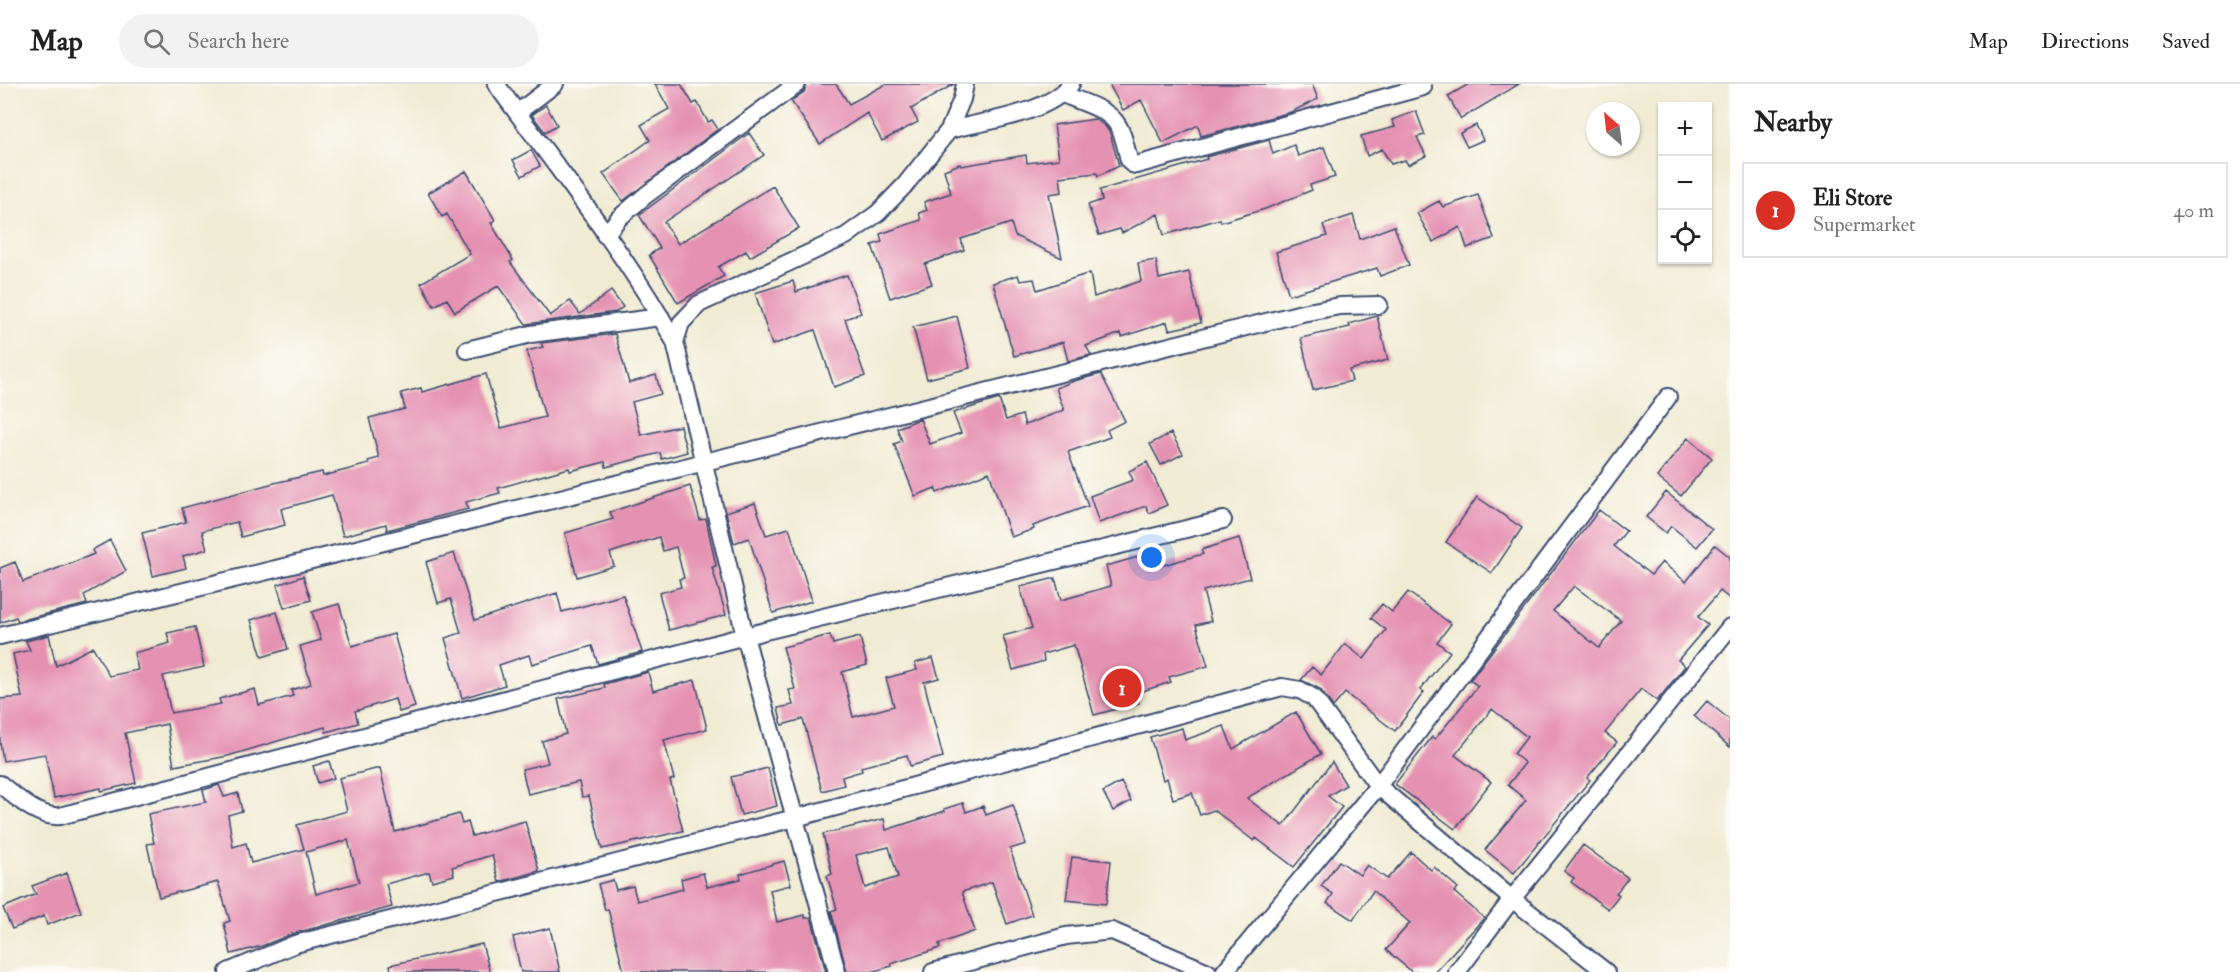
<!DOCTYPE html>
<html lang="en">
<head>
<meta charset="utf-8">
<style>
  body { margin:0; font-family:"IM FELL Double Pica",serif; background:#f2f2f2; color:#222 }
  .controls { position:absolute; right:18px; top:18px; display:grid; overflow:hidden; border-radius:0px; box-shadow:0 2px 4px #0004 }
  .controls button { width:54px; height:54px; display:grid; place-items:center; padding:0; border:0; border-bottom:2px solid #e0e0e0; background:#fff; color:#222; font:30px sans-serif }
  .compass { position:absolute; left:1586px; top:18px; width:54px; height:54px; border-radius:50%; background:#fff; box-shadow:0 2px 4px #0004; rotate:332deg }
  .you { position:absolute; left:1152px; top:474px; width:21px; height:21px; margin:-15px; border:4px solid #fff; border-radius:50%; background:#1a73e8; box-shadow:0 0 0 9px #1a73e833 }
  .badge { display:grid; place-items:center; width:39px; height:39px; border-radius:50%; background:#d93025; color:#fff; font-size:20px; font-weight:700 }
  .pin { position:absolute; translate:-50% -50%; border:3px solid #fff; box-shadow:0 2px 6px #0006 }
  .list { margin:0; padding:0; list-style:none }
  h2 { display:flex; justify-content:space-between; align-items:center; height:78px; margin:0; padding:0 24px; font-size:26px }
  h2 small { font-size:20px; font-weight:400; color:#767676 }
  .list li { display:grid; grid-template-columns:39px 1fr auto; gap:18px; align-items:center; box-sizing:border-box; height:96px; margin:0 12px 12px; padding:0 12px; border:2px solid #e0e0e0; border-radius:0px }
  .list b { display:block; font-size:22px; white-space:nowrap }
  .list p { margin:0; font-size:20px; white-space:nowrap; color:#767676 }
  .list em { font-size:20px; font-style:normal; color:#767676 }
  .icon { flex:none; width:33px; height:33px; fill:none; stroke:currentColor; stroke-width:2; stroke-linecap:round; stroke-linejoin:round }
  .map { position:relative; flex:none; width:1730px; height:888px; overflow:hidden }
  header { display:flex; align-items:center; gap:36px; box-sizing:border-box; height:84px; padding:0 30px; background:#fff; border-bottom:2px solid #e0e0e0 }
  header strong { font-size:28px }
  nav { display:flex; gap:33px; margin-inline-start:auto; font-size:21px }
  .search { width:420px; height:54px; background:#f2f2f2; display:flex; align-items:center; gap:15px; box-sizing:border-box; padding:0 21px; border-radius:33px; color:#767676; font-size:22px }
  main { display:flex }
  aside { flex:1; background:#fff }
  .map>svg:first-child { display:block }
  .building { fill:#e591b1; fill-rule:evenodd }
  .lines { fill:none; stroke-linecap:round; stroke-linejoin:round }
  .minor-casing { stroke:#3b4b70; stroke-width:20 }
  .minor { stroke:#fff; stroke-width:16 }
</style>
</head>
<body>
<header>
<strong>Map</strong>
<div class="search"><svg class="icon" aria-label="search" viewBox="0 0 24 24"><circle cx="10" cy="10" r="6"/><path d="M15 15l6 6"/></svg>Search here</div>
<nav><a>Map</a><a>Directions</a><a>Saved</a></nav>
</header>
<main>
<div class="map">
<svg width="1730" height="888" viewBox="0 0 1730 888">
  <rect width="100%" height="100%" fill="#fdfcf7"/>
  <filter id="ink" filterUnits="userSpaceOnUse"><feTurbulence type="fractalNoise" baseFrequency=".0167" numOctaves="2"/><feDisplacementMap in="SourceGraphic" scale="12" xChannelSelector="R" yChannelSelector="G"/><feConvolveMatrix kernelMatrix="1 2 1 2 8 2 1 2 1" color-interpolation-filters="sRGB"/></filter>
  <filter id="wash" filterUnits="userSpaceOnUse"><feTurbulence type="fractalNoise" baseFrequency=".008" numOctaves="4" result="noise"/><feDisplacementMap in="SourceGraphic" scale="24" xChannelSelector="R" yChannelSelector="G"/><feGaussianBlur stdDeviation="1.35" result="paint"/><feColorMatrix in="noise" values="0 0 0 0 0 0 0 0 0 0 0 0 0 0 0 0 0 1.4 0 .05"/><feComposite in="paint" operator="in"/></filter>
  <g filter="url(#wash)">
    <rect width="100%" height="100%" fill="#f0ebd3"/>
    <g id="blocks">
      <path class="building" d="M 655,0 L 681,0 L 693,20 L 697,18 L 708,38 L 712,36 L 718,45 L 623,117 L 603,90 L 650,56 L 641,41 L 669,25 Z
        M 807,0 L 836,0 L 849,20 L 886,0 L 954,0 L 911,25 L 918,38 L 882,57 L 867,29 L 820,60 L 791,17 L 804,8 Z
        M 1109,0 L 1312,0 L 1318,15 L 1291,28 L 1201,52 L 1198,41 L 1163,59 L 1141,16 L 1123,26 Z
        M 1469,0 L 1519,0 L 1461,35 L 1448,12 Z
        M 546,21 L 557,41 L 545,48 L 532,31 Z
        M 1416,27 L 1425,51 L 1417,53 L 1426,72 L 1408,81 L 1405,76 L 1391,80 L 1382,65 L 1367,72 L 1361,52 L 1395,43 L 1392,36 Z
        M 1095,35 L 1105,42 L 1110,49 L 1119,82 L 1098,92 L 1097,89 L 1060,93 L 1062,108 L 1049,110 L 1062,174 L 1015,152 L 1011,139 L 961,155 L 964,166 L 925,180 L 932,200 L 890,214 L 872,161 L 882,158 L 880,150 L 921,136 L 919,129 L 927,126 L 924,118 L 951,109 L 944,86 L 960,80 L 961,82 L 1026,71 L 1027,79 L 1059,75 L 1054,41 Z
        M 1476,41 L 1483,56 L 1467,63 L 1460,49 Z
        M 749,49 L 764,71 L 664,138 L 678,160 L 773,102 L 799,144 L 750,173 L 746,167 L 718,183 L 724,192 L 678,219 L 649,171 L 660,164 L 639,131 Z
        M 1269,56 L 1273,70 L 1294,61 L 1298,72 L 1324,63 L 1335,93 L 1310,101 L 1312,106 L 1265,125 L 1221,138 L 1220,135 L 1164,151 L 1158,130 L 1122,149 L 1120,145 L 1099,151 L 1088,121 L 1102,116 L 1100,106 L 1207,75 L 1206,73 Z
        M 531,66 L 540,82 L 522,92 L 513,76 Z
        M 466,87 L 495,136 L 491,139 L 513,176 L 510,178 L 550,232 L 570,217 L 580,230 L 611,207 L 623,223 L 616,228 L 526,240 L 498,202 L 455,228 L 447,215 L 434,222 L 421,199 L 470,170 L 447,130 L 442,133 L 428,109 Z
        M 1478,111 L 1494,154 L 1467,164 L 1460,143 L 1433,158 L 1417,129 L 1439,117 L 1443,123 Z
        M 1353,131 L 1360,155 L 1394,142 L 1409,181 L 1380,192 L 1377,184 L 1289,211 L 1276,168 L 1327,152 L 1323,141 Z
        M 1156,176 L 1159,195 L 1189,188 L 1201,239 L 1169,246 L 1167,238 L 1122,253 L 1121,249 L 1086,262 L 1091,271 L 1068,277 L 1063,258 L 1014,272 L 993,199 L 1018,191 L 1020,197 L 1034,195 L 1037,206 L 1090,189 L 1094,213 L 1141,197 L 1138,179 Z
        M 847,191 L 861,229 L 845,235 L 865,292 L 834,303 L 815,246 L 772,261 L 755,209 L 793,197 L 796,208 Z
        M 957,232 L 970,284 L 927,295 L 913,243 Z
        M 1377,232 L 1388,276 L 1349,286 L 1352,297 L 1313,306 L 1301,254 L 1350,243 L 1349,240 Z
        M 615,250 L 629,299 L 656,291 L 661,310 L 632,318 L 641,351 L 680,342 L 687,368 L 662,375 L 660,369 L 606,383 L 605,378 L 570,387 L 569,384 L 498,404 L 500,409 L 466,418 L 468,425 L 387,446 L 386,440 L 343,452 L 332,411 L 281,425 L 285,441 L 241,453 L 237,438 L 202,447 L 207,465 L 183,472 L 186,484 L 153,492 L 142,449 L 186,438 L 182,424 L 274,399 L 322,388 L 323,392 L 369,380 L 368,377 L 379,374 L 369,334 L 405,325 L 401,309 L 421,304 L 422,308 L 486,290 L 501,344 L 545,333 L 527,267 L 543,263 L 541,259 Z
        M 1101,290 L 1125,337 L 1107,346 L 1110,353 L 1068,368 L 1088,422 L 1033,442 L 1034,445 L 1011,453 L 989,388 L 937,409 L 935,404 L 915,412 L 894,360 L 902,357 L 897,344 L 920,335 L 930,360 L 961,349 L 953,329 L 999,315 L 1006,336 L 1022,331 L 1025,341 L 1064,326 L 1056,304 L 1074,297 Z
        M 1171,349 L 1183,370 L 1161,381 L 1150,360 Z
        M 1688,354 L 1712,374 L 1681,412 L 1657,393 Z
        M 1147,378 L 1167,421 L 1149,429 L 1146,422 L 1099,439 L 1090,412 L 1133,396 L 1129,387 Z
        M 690,402 L 700,436 L 706,435 L 716,482 L 712,483 L 726,531 L 669,546 L 659,509 L 681,503 L 679,495 L 684,494 L 676,463 L 663,467 L 659,453 L 610,469 L 614,482 L 577,493 L 565,449 L 613,435 L 610,428 Z
        M 1666,408 L 1712,445 L 1697,463 L 1671,442 L 1666,449 L 1646,433 Z
        M 1477,413 L 1522,444 L 1492,489 L 1446,458 Z
        M 755,419 L 766,451 L 789,444 L 812,517 L 773,529 L 749,454 L 734,459 L 726,428 Z
        M 1599,426 L 1626,447 L 1614,462 L 1651,491 L 1662,478 L 1686,498 L 1715,461 L 1730,473 L 1730,515 L 1720,507 L 1698,533 L 1708,541 L 1678,576 L 1685,582 L 1657,617 L 1641,605 L 1605,649 L 1617,658 L 1587,694 L 1590,696 L 1514,789 L 1485,766 L 1526,716 L 1508,701 L 1525,679 L 1514,670 L 1527,653 L 1492,625 L 1455,671 L 1491,698 L 1455,745 L 1395,700 L 1432,653 L 1435,655 L 1478,602 L 1470,596 ZM 1574,502 L 1621,537 L 1599,564 L 1553,527 Z
        M 1239,454 L 1250,494 L 1203,507 L 1211,537 L 1196,541 L 1208,582 L 1169,593 L 1171,598 L 1136,609 L 1139,619 L 1094,631 L 1074,561 L 1043,570 L 1044,577 L 1013,586 L 1003,552 L 1032,544 L 1020,503 L 1055,494 L 1061,516 L 1111,502 L 1106,482 L 1145,471 L 1149,485 L 1203,470 L 1201,466 Z
        M 110,456 L 126,487 L 84,511 L 87,520 L 18,537 L 16,533 L 0,539 L 0,484 L 15,478 L 23,498 L 94,470 L 92,466 Z
        M 454,469 L 475,536 L 557,509 L 562,528 L 623,511 L 642,568 L 598,580 L 592,562 L 532,580 L 529,571 L 499,581 L 505,601 L 462,614 L 445,554 L 461,549 L 451,515 L 438,519 L 426,478 Z
        M 303,492 L 311,516 L 284,524 L 277,501 Z
        M 1408,508 L 1451,540 L 1437,558 L 1450,568 L 1420,606 L 1424,608 L 1395,647 L 1345,609 L 1333,623 L 1320,605 L 1301,596 L 1312,583 L 1321,591 L 1345,560 L 1364,575 L 1386,546 L 1371,534 L 1382,520 L 1392,528 Z
        M 339,520 L 352,562 L 394,550 L 415,623 L 399,628 L 395,615 L 355,627 L 358,639 L 326,648 L 325,643 L 228,672 L 174,682 L 167,640 L 125,649 L 136,699 L 101,707 L 101,704 L 54,714 L 45,670 L 3,677 L 0,658 L 0,615 L 22,613 L 13,570 L 30,566 L 26,557 L 49,551 L 56,582 L 93,563 L 109,592 L 138,586 L 134,569 L 170,559 L 167,549 L 195,543 L 204,583 L 163,592 L 171,629 L 221,620 L 219,615 L 255,605 L 259,621 L 293,612 L 291,606 L 311,600 L 300,562 L 321,556 L 312,528 Z
        M 277,528 L 288,565 L 262,573 L 251,536 Z
        M 830,551 L 833,560 L 860,553 L 867,581 L 842,588 L 853,633 L 894,622 L 886,594 L 917,586 L 915,579 L 933,574 L 939,594 L 924,598 L 943,673 L 910,682 L 907,671 L 861,683 L 862,687 L 842,693 L 844,701 L 822,707 L 803,635 L 782,641 L 778,624 L 793,621 L 789,606 L 795,605 L 783,563 Z
        M 648,588 L 653,607 L 695,596 L 707,645 L 664,656 L 674,695 L 670,696 L 683,747 L 602,765 L 589,712 L 582,713 L 579,698 L 528,710 L 522,685 L 548,679 L 542,657 L 566,650 L 558,615 L 605,604 L 604,600 Z
        M 1707,617 L 1730,636 L 1730,663 L 1694,632 Z
        M 1296,628 L 1321,670 L 1247,714 L 1283,742 L 1332,678 L 1346,701 L 1328,712 L 1342,723 L 1294,783 L 1256,754 L 1254,757 L 1214,726 L 1200,731 L 1192,709 L 1173,715 L 1167,694 L 1163,696 L 1150,653 L 1182,644 L 1185,656 L 1224,642 L 1233,665 Z
        M 329,677 L 334,694 L 318,699 L 313,682 Z
        M 380,684 L 395,748 L 459,730 L 462,740 L 468,738 L 472,752 L 525,737 L 539,787 L 499,798 L 492,771 L 452,783 L 454,791 L 432,797 L 429,788 L 386,800 L 392,823 L 292,850 L 262,862 L 231,870 L 224,839 L 230,837 L 218,798 L 159,813 L 147,760 L 154,759 L 148,730 L 206,718 L 203,706 L 219,701 L 224,713 L 238,709 L 242,727 L 228,731 L 233,763 L 246,759 L 251,779 L 304,765 L 297,741 L 347,727 L 339,694 ZM 348,756 L 359,798 L 316,810 L 306,768 Z
        M 768,684 L 777,722 L 741,731 L 731,693 Z
        M 1121,698 L 1131,717 L 1113,727 L 1103,708 Z
        M 963,719 L 966,728 L 983,722 L 986,731 L 1013,721 L 1026,760 L 1010,765 L 1032,831 L 1007,840 L 992,798 L 962,808 L 975,847 L 939,860 L 940,864 L 891,880 L 892,882 L 871,888 L 847,888 L 831,827 L 837,825 L 827,792 L 832,790 L 823,750 L 884,735 L 886,746 L 945,727 L 944,725 ZM 889,763 L 898,793 L 865,804 L 856,771 Z
        M 1583,761 L 1628,794 L 1616,809 L 1619,811 L 1608,825 L 1571,798 L 1574,794 L 1564,787 Z
        M 1411,768 L 1431,786 L 1434,783 L 1458,804 L 1454,808 L 1484,834 L 1435,888 L 1412,888 L 1386,866 L 1410,839 L 1373,807 L 1353,836 L 1327,819 L 1333,810 L 1321,802 L 1339,777 L 1360,791 L 1367,781 L 1387,795 Z
        M 1072,773 L 1111,777 L 1106,820 L 1066,816 Z
        M 784,777 L 791,801 L 770,806 L 777,838 L 805,831 L 805,834 L 811,833 L 826,888 L 624,888 L 608,825 L 605,826 L 598,800 L 613,796 L 616,806 L 633,802 L 637,817 L 683,805 L 681,795 L 703,789 L 707,803 L 741,795 L 740,790 Z
        M 67,789 L 81,828 L 47,841 L 44,832 L 12,845 L 3,824 L 36,810 L 32,802 Z
        M 550,844 L 560,888 L 521,888 L 513,853 Z
        M 482,860 L 490,888 L 391,888 L 390,881 Z"/>
    </g>
  </g>
  <g filter="url(#ink)">
    <use href="#blocks" fill-opacity="0" stroke="#3b4b70" stroke-width="1.5"/>
    <g class="lines">
      <g class="minor-casing">
        <path id="minor" d="M 496,0 C 557,84 624,167 675,258
          M 1063,10 C 1080,18 1107,24 1117,40 C 1124,50 1126,65 1129,76 L 1132,80 L 1136,81 L 1423,3
          M 517,29 L 555,0
          M 949,46 C 985,37 1048,30 1071,0
          M 605,151 L 619,134 L 646,111 L 797,0
          M 467,266 L 531,250 L 661,233
          M 0,552 L 288,482 L 1302,229 L 1340,222 L 1379,221
          M 0,700 C 16,713 38,734 60,732 L 745,552 L 1223,436
          M 228,888 L 295,860 L 795,734 L 1282,603 L 1300,606 L 1314,614 L 1378,702 L 1512,815 L 1606,888
          M 837,888 L 745,552 L 675,258 L 681,239 L 699,220 L 846,152 L 878,129 L 905,101 L 949,46 L 962,15 L 965,0
          M 933,888 L 1066,852 L 1112,847 L 1208,888
          M 1224,888 L 1378,702 L 1668,313
          M 1457,888 L 1512,815 L 1730,543"/>
      </g>
      <use href="#minor" class="minor"/>
    </g>
  </g>
</svg>
<div class="controls">
<button>+</button>
<button>−</button>
<button><svg class="icon" aria-label="locate" viewBox="0 0 24 24"><circle cx="12" cy="12" r="6"/><path d="M12 2v4M12 18v4M2 12h4M18 12h4"/></svg></button>
</div>
<svg class="compass" viewBox="-18 -18 36 36"><path d="M0-13l5 13h-10z" fill="#e53935"/><path d="M0 13l5-13h-10z" fill="#767676"/></svg>
<div class="you"></div>
<div class="pin badge" style="left:1122px;top:604px">1</div>
</div>
<aside>
<h2>Nearby<small></small></h2>
<ul class="list">
<li><span class="badge">1</span><div><b>Eli Store</b><p>Supermarket</p></div><em>40 m</em></li>
</ul>
</aside>
</main>
</body>
</html>
